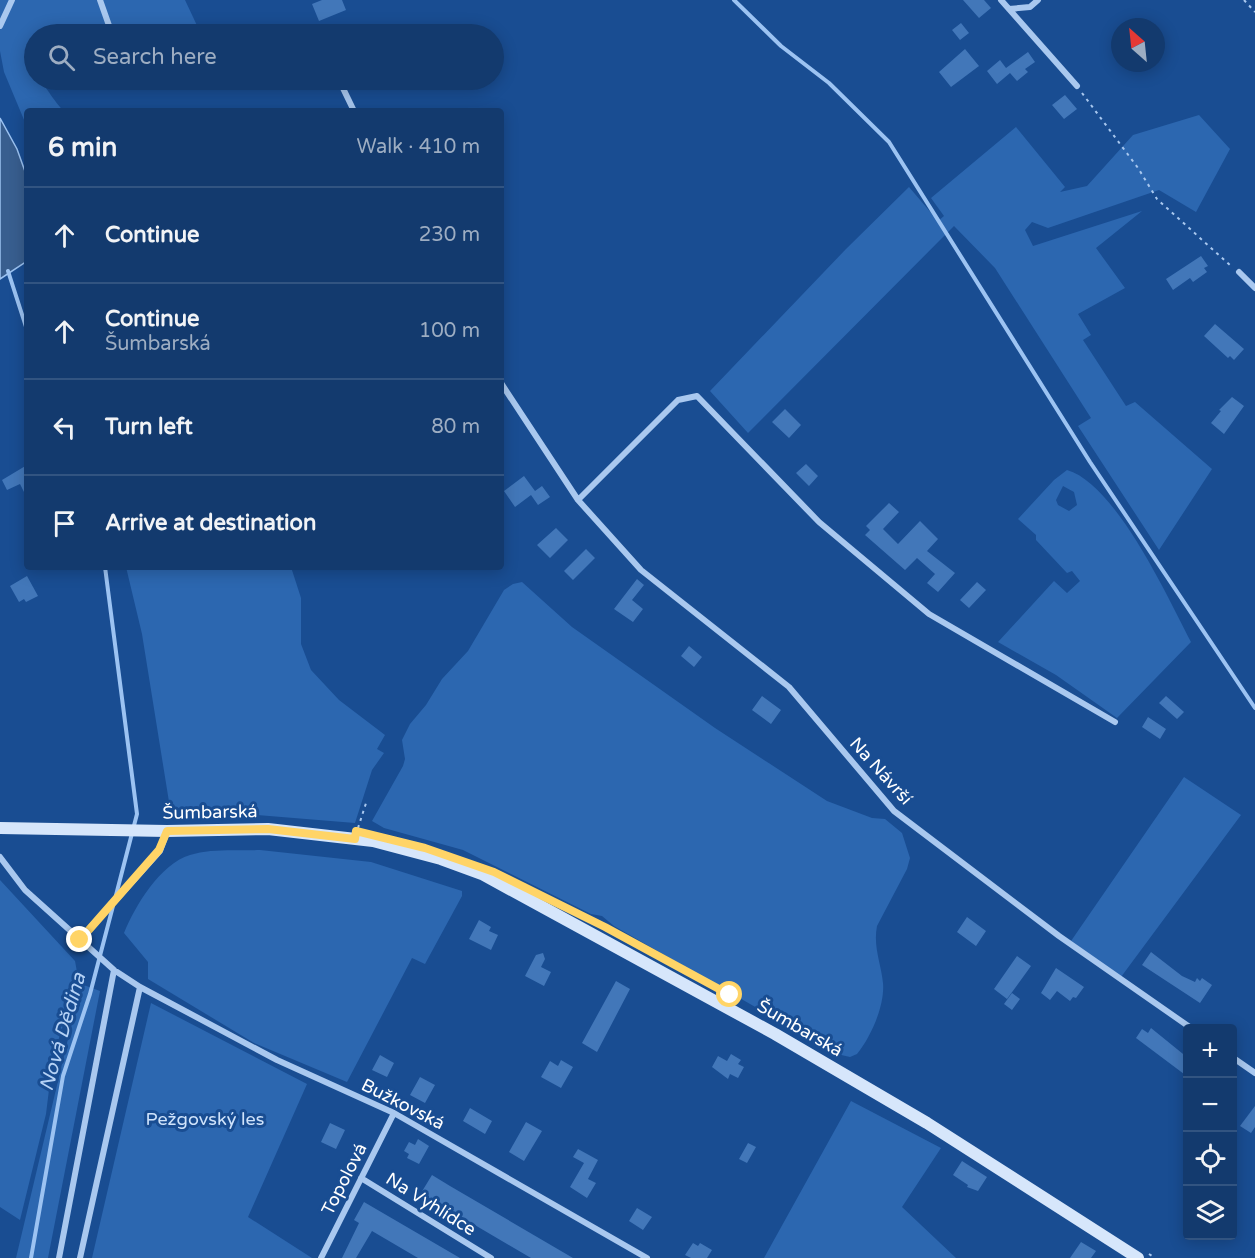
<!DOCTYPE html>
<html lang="en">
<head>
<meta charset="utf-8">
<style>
  body { margin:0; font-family:"Varela Round",sans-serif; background:#204576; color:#f1f3f6 }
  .controls { position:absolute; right:18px; bottom:18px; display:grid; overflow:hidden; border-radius:6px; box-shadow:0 3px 15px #0003 }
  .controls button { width:54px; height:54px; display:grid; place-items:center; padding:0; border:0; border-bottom:2px solid #325481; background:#133a6e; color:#f1f3f6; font:30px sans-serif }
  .compass { position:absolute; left:1111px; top:18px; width:54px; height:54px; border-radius:50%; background:#133a6e; box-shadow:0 3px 15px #0003; rotate:333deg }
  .stop { position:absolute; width:18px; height:18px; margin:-14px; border:4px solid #ffd467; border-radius:50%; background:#fff }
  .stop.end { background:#ffd467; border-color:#fff; box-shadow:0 2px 6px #0008 }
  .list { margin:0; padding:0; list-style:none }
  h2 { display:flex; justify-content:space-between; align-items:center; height:78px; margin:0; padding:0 24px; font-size:26px }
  h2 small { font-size:20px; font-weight:400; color:#9dadc2 }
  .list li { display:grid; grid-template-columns:39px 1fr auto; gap:18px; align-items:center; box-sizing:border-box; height:96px; padding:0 24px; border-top:2px solid #325481 }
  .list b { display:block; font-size:22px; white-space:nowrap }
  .list p { margin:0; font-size:20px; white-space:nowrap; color:#9dadc2 }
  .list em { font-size:20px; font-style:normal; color:#9dadc2 }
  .icon { flex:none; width:33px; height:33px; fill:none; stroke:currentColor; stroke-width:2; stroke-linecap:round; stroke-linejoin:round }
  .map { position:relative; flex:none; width:1255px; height:1258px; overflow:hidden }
  .search { position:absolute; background:#133a6e; box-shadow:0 3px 15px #0003; left:24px; top:24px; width:480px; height:66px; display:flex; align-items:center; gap:15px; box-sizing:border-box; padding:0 21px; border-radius:33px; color:#9dadc2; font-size:22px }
  .panel { position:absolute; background:#133a6e; box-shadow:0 3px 15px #0003; left:24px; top:108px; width:480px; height:462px; border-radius:6px }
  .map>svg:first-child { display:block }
  .green { fill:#2c67b0; fill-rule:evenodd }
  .water { fill:#385e8f; stroke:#9cc3f2; stroke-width:1.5 }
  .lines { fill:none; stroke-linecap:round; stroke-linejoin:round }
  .stream { stroke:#9cc3f2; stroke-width:4 }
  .building { fill:#4277b9 }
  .path { stroke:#a9c8ef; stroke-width:2; stroke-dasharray:3 4.5; stroke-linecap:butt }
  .street { stroke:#a9c8ef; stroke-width:6 }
  .secondary { stroke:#d6e6fb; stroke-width:12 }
  .route { stroke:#ffd467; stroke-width:8 }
  .labels { text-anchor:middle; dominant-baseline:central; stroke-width:6; stroke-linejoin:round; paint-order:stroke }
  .street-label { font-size:18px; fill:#fff; stroke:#194d92 }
  .park-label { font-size:18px; fill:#cfe3fb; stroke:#194d92 }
  .water-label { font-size:20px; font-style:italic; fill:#b5d2f6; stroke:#194d92 }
</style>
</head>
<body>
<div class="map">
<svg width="1255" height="1258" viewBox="0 0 1255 1258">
  <rect width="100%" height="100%" fill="#194d92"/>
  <path class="green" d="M 0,0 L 185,0 L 201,34 L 34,34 L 34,80 L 39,80 C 49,90 54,102 64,111 L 27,111 L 27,127 L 4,72 L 0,51 Z
    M 1199,115 L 1230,149 L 1196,212 L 1159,190 L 1048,228 L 1032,222 L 1025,230 L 1033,246 L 1142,211 L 1096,248 L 1125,288 L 1078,314 L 1091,335 L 1083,340 L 1126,406 L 1135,402 L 1212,469 L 1159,550 L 1078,426 L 1091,418 L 995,268 L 954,226 L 748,433 L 710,391 L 846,249 L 909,187 L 938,221 L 944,216 L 931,198 L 1016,127 L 1065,187 L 1060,192 L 1087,186 L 1133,135 Z
    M 1067,470 C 1116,484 1168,598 1191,642 L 1117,718 L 1056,675 L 998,642 L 1054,581 L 1067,593 L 1080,581 L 1072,571 L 1067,573 L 1036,540 L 1036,535 L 1018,519 L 1054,480 ZM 1063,486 L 1074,492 L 1077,505 L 1069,511 L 1058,505 L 1056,500 Z
    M 126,567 L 291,567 L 301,598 L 301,644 L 311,670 L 339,700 L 385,735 L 377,749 L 384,753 L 372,770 L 355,823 L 170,808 L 142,634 Z
    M 522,582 L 572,627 L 715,728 L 827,801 L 872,818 L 885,819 L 902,833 L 910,858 L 907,869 L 877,926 C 873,947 881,963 883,983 C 885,1005 871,1037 857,1054 L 850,1057 L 837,1054 L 614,926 L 602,916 L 591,914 L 463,850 L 384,828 L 372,821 L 403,766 L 405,759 L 402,740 L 410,724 L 426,705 L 442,679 L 468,651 L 504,590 L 513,584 Z
    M 1184,777 L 1241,815 L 1121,977 L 1071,941 Z
    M 260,850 L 371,862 L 462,891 L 462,896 L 425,964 L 412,958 L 347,1082 L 254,1043 L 148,979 L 148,962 L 124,933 C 135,906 160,864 190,855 C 211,848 238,851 260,850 Z
    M 0,880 L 75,961 L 77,972 L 72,997 L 53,1057 L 46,1114 L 20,1220 L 0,1207 Z
    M 81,984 L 100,991 L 48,1258 L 16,1258 Z
    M 151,1003 L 307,1084 L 248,1217 L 312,1258 L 92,1258 Z
    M 851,1101 L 941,1148 L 902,1207 L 956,1258 L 764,1258 Z"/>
  <path class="water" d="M 0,118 L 17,149 L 27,177 L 27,261 L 0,279 Z"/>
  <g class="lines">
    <path class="stream" d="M 734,0 L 781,46 L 829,83 L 889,142 L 1090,462 L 1255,708
      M 8,271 L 27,330
      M 105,567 L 137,814 L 115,899
      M 31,1258 L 63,1076 L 90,994 L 113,906"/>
  </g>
  <path class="building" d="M 322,0 L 342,0 L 346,10 L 319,21 L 312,4 Z
    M 963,0 L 984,0 L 991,8 L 979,18 Z
    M 961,23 L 969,33 L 960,40 L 952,30 Z
    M 965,49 L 979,66 L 951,87 L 939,72 Z
    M 1028,52 L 1035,62 L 1025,69 L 1028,72 L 1017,81 L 1010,73 L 997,84 L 987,71 L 1000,60 L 1006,68 Z
    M 1065,95 L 1077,109 L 1064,119 L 1052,105 Z
    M 1201,256 L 1208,266 L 1204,268 L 1207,272 L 1193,282 L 1190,278 L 1173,290 L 1166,279 Z
    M 1215,324 L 1244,349 L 1234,360 L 1230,356 L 1228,358 L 1204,336 Z
    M 1232,397 L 1244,406 L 1224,434 L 1211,423 L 1221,411 L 1219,410 Z
    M 785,409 L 801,425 L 789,438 L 772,422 Z
    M 806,464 L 818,476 L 809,486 L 796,473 Z
    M 27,465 L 27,498 L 20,484 L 7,490 L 2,480 Z
    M 524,476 L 535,491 L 542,486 L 550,497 L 538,505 L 531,495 L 515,507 L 504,491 Z
    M 889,503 L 899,512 L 883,529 L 898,544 L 920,521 L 938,539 L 927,551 L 955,573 L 938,592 L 927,583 L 935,574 L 917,558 L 905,570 L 865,535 L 870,530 L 866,526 Z
    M 556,528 L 568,540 L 550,558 L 537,545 Z
    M 586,549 L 595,558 L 573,580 L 564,571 Z
    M 27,576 L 38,596 L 26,602 L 24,599 L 19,602 L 10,586 Z
    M 637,579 L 644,585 L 632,600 L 643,609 L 633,622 L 614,609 Z
    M 977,582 L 986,590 L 969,608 L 960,600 Z
    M 689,646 L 702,657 L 694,667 L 681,656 Z
    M 762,696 L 781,710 L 771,724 L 752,710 Z
    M 1166,696 L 1184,712 L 1177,719 L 1159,703 Z
    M 1148,717 L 1166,729 L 1160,739 L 1142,727 Z
    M 967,917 L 986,931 L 976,946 L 957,932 Z
    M 479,920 L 491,927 L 489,931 L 498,935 L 491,950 L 469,939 Z
    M 1151,952 L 1182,976 L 1195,982 L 1197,978 L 1200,981 L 1202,978 L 1212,985 L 1200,1003 L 1142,965 Z
    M 543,953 L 545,959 L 541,967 L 551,972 L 544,986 L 525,976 L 536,955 Z
    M 1017,956 L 1031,966 L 1007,999 L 994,989 Z
    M 1056,968 L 1084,987 L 1076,998 L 1073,997 L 1070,1001 L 1057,991 L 1050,1000 L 1041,993 Z
    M 616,981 L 630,989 L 597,1052 L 582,1043 Z
    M 1012,993 L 1020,999 L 1012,1010 L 1004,1004 Z
    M 1151,1028 L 1188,1058 L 1188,1077 L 1136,1038 L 1142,1029 L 1148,1033 Z
    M 731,1054 L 741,1060 L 738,1064 L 744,1067 L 738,1078 L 730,1074 L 728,1079 L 712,1067 L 718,1056 L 727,1061 Z
    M 380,1055 L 394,1063 L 387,1077 L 372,1070 Z
    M 561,1060 L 573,1067 L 561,1088 L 541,1077 L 550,1061 L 558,1066 Z
    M 420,1077 L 435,1085 L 425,1103 L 410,1095 Z
    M 1255,1106 L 1255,1127 L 1251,1133 L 1240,1126 Z
    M 470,1108 L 492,1121 L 485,1134 L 463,1121 Z
    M 526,1122 L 542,1131 L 524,1161 L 509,1152 Z
    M 330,1123 L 345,1130 L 336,1149 L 321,1142 Z
    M 418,1139 L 429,1146 L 419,1164 L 407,1158 L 409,1154 L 404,1151 L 409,1142 L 415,1145 Z
    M 748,1143 L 756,1147 L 747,1163 L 739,1159 Z
    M 578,1149 L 598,1160 L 588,1179 L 596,1183 L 587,1198 L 570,1187 L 584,1163 L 573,1157 Z
    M 962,1161 L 987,1177 L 978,1191 L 967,1187 L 968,1185 L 953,1175 Z
    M 432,1175 L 450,1186 L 573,1258 L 531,1258 L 468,1221 L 421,1193 Z
    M 364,1202 L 460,1258 L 418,1258 L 372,1231 L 356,1258 L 342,1258 L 359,1223 L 354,1220 Z
    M 637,1208 L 652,1217 L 643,1230 L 629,1221 Z
    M 1081,1242 L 1096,1251 L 1091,1258 L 1070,1258 Z
    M 693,1243 L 698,1246 L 700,1243 L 712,1250 L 707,1258 L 691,1258 L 685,1255 Z"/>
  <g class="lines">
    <path class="path" d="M 1244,0 L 1255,12
      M 1082,93 L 1138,168 L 1157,199 L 1232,267
      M 358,828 L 367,800
      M 1149,1254 L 1155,1258"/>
    <path class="street" d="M 100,0 L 112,34
      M 1001,0 L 1077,86
      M 1009,9 L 1030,7 L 1038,0
      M 0,26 L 12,0
      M 258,34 L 293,28 L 312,34
      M 339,80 L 354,111
      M 1239,272 L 1255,288
      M 501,383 L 578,500 L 641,570 L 789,687 L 894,811 L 1059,936 L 1191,1028
      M 578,500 L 678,400 L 697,396 L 819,522 L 929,614 L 1115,722
      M 0,857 L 25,890 L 114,970 L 140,987 L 277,1060 L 394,1113 L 647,1258
      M 80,940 L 160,851 L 167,832
      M 1232,1057 L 1255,1073
      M 361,1178 L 491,1258
      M 59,1258 L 114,970
      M 80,1258 L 140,987
      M 321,1258 L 394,1113"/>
    <path class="secondary" d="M 0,828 L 167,831 L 268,829 L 373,841 L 441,859 L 482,874 L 775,1034 L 927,1123 L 1138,1258"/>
  </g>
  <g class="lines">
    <path class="route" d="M 80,940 L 159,850 L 167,831 L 268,829 L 355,839 L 356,831 L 425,848 L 494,872 L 605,927 L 730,995"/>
  </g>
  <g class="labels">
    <g class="street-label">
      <text transform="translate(881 771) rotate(48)">Na Návrší</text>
      <text transform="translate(210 812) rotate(-1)">Šumbarská</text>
      <text transform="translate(800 1028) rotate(30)">Šumbarská</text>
      <text transform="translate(403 1104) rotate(27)">Bužkovská</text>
      <text transform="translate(344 1179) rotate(-63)">Topolová</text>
      <text transform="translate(431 1204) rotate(32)">Na Vyhlídce</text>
    </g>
    <g class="park-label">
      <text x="205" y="1119">Pežgovský les</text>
    </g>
    <g class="water-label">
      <text transform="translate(63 1032) rotate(-74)">Nová Dědina</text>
    </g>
  </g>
</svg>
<div class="controls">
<button>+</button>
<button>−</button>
<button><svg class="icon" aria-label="locate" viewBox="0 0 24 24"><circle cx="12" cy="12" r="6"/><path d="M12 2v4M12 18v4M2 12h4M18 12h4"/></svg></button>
<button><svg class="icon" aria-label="layers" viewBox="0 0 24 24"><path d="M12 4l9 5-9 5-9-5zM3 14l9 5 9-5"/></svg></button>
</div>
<svg class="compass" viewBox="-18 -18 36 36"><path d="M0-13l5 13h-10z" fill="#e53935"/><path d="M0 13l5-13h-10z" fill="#9dadc2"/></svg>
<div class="stop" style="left:730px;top:995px"></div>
<div class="stop end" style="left:80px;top:940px"></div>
<div class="search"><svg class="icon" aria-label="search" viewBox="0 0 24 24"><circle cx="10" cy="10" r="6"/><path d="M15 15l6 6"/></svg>Search here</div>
<section class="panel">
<h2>6 min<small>Walk · 410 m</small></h2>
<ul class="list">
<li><svg class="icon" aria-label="ahead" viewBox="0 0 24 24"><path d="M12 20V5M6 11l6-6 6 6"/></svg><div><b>Continue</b></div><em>230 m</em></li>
<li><svg class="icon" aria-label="ahead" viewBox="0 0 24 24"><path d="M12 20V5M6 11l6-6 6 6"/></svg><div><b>Continue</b><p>Šumbarská</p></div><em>100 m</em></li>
<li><svg class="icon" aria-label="left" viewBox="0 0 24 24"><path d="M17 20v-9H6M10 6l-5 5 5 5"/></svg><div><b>Turn left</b></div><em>80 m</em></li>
<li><svg class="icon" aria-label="arrive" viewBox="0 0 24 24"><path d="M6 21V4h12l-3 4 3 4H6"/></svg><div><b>Arrive at destination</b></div></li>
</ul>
</section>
</div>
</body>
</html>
